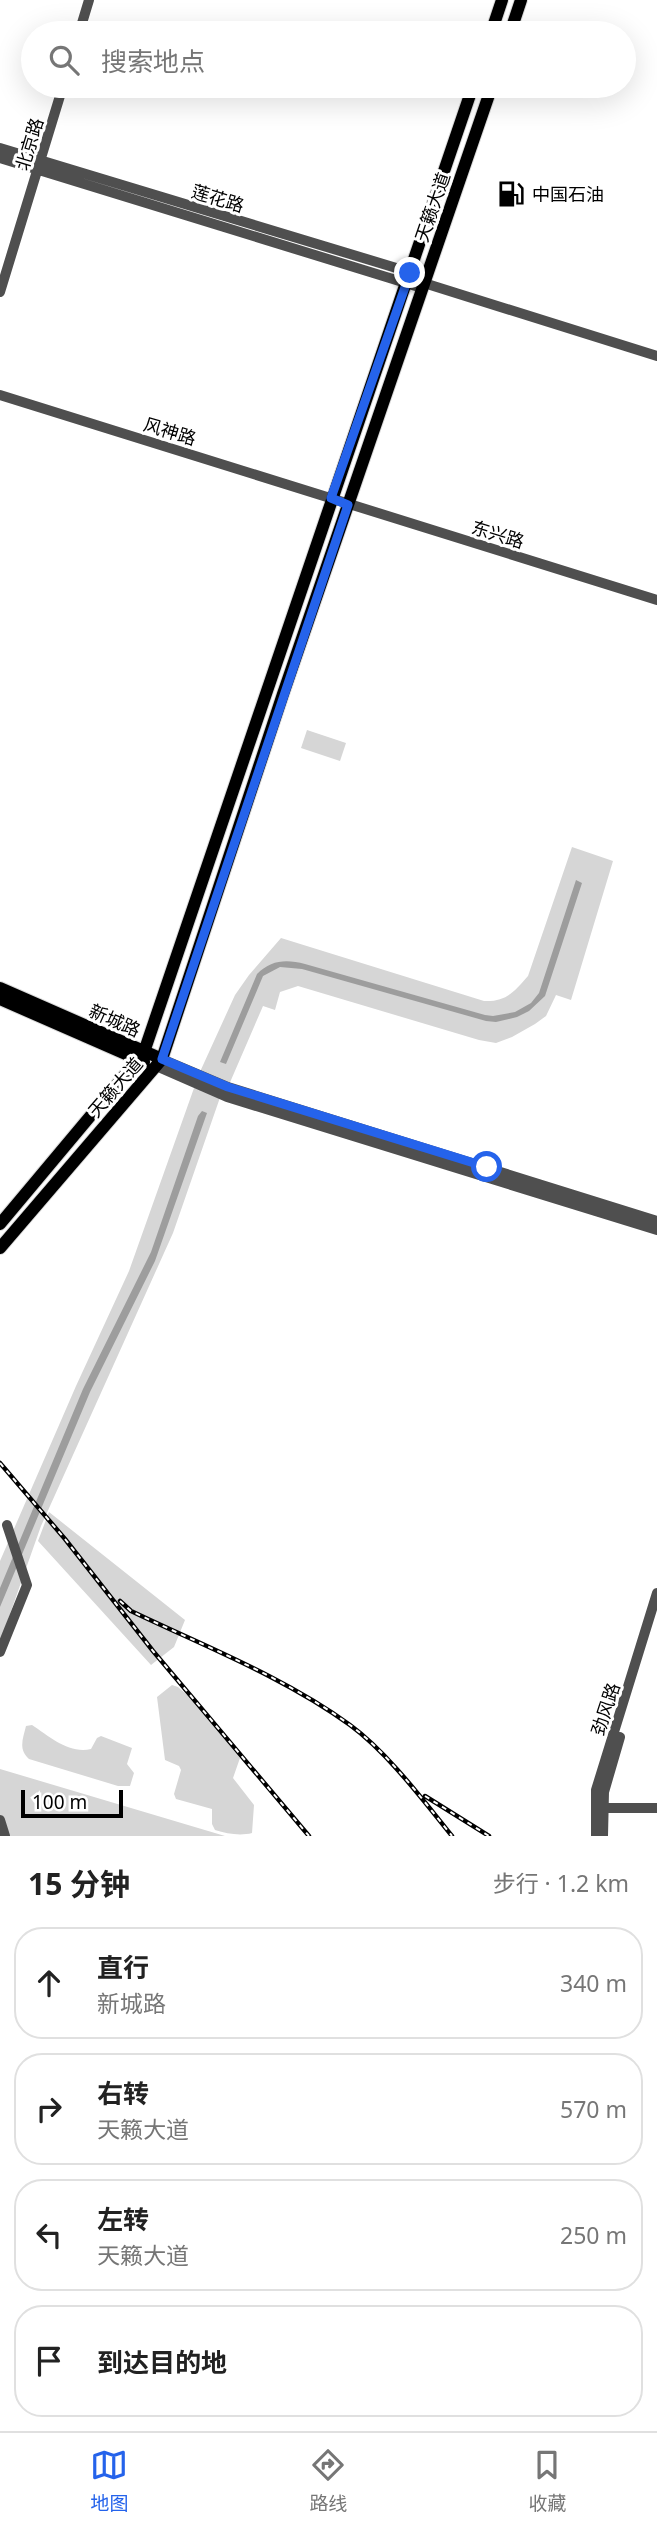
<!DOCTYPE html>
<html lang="zh">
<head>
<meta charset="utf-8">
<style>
  body { margin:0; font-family:"Noto Sans","Noto Sans SC",sans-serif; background:#f6f6f6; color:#222 }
  .scale { position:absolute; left:21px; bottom:18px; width:102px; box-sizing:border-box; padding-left:7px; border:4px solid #000; border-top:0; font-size:19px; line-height:24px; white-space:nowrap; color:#000; -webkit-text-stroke:5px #fff; paint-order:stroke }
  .stop { position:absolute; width:21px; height:21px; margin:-16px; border:5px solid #2563eb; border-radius:50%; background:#fff }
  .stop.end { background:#2563eb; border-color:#fff; box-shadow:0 2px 7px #0008 }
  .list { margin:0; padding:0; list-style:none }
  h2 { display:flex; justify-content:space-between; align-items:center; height:91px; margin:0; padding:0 28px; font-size:30px }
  h2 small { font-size:23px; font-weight:400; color:#767676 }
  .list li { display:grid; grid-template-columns:46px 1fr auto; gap:21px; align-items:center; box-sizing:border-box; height:112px; margin:0 14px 14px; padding:0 14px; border:2px solid #e0e0e0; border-radius:28px }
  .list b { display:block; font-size:26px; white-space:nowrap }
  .list p { margin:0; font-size:23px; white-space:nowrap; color:#767676 }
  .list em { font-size:23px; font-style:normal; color:#767676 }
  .icon { flex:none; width:38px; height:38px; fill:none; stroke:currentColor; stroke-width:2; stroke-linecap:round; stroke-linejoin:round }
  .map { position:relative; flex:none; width:657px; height:1836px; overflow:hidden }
  .search { position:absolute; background:#fff; box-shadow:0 7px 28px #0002; left:21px; right:21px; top:21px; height:77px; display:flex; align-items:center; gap:18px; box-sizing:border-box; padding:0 24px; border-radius:38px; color:#767676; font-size:26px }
  .sheet { height:595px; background:#fff }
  nav { display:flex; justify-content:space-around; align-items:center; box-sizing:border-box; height:98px; border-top:2px solid #e0e0e0; background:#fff; font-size:19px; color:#767676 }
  nav a { display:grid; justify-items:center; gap:4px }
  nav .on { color:#2563eb }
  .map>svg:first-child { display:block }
  .green { fill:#d6d6d6 }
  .water { fill:#9d9d9d }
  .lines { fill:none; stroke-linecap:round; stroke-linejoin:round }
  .major-casing { stroke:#dbdbdb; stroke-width:14 }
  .minor { stroke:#4f4f4f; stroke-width:10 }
  .major { stroke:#000; stroke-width:12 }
  .rail-casing { stroke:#000; stroke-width:4.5 }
  .rail { stroke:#fff; stroke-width:2; stroke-dasharray:5; stroke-linecap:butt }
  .route { stroke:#2563eb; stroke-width:9 }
  .labels { text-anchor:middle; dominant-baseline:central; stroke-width:6; stroke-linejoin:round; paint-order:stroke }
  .street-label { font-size:18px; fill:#000; stroke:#fff }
  .poi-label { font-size:18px; fill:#000; stroke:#fff; text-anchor:start }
</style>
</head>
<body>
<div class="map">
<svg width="657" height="1836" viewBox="0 0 657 1836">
  <rect width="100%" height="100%" fill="#fff"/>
  <path class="green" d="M 307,730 L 346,743 L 340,761 L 301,748 Z
    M 572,847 L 613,861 L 571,1000 L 556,995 L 546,1016 L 535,1024 L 512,1037 L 496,1043 L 479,1040 L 298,986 L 280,992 L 275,1010 L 263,1006 L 228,1087 L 224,1086 L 173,1233 L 41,1526 L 0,1642 L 0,1561 L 76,1386 L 129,1271 L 199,1074 L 235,995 L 249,975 L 281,938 L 484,1001 C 506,1002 514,992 528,976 Z
    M 49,1512 L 185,1620 L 174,1647 L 151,1665 L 38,1541 Z
    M 172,1685 L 178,1687 L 186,1694 L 240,1758 L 233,1778 L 254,1805 L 252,1833 C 241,1836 227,1834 215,1830 L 212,1824 L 212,1809 L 176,1799 L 174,1794 L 181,1770 L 179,1766 L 165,1760 L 157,1697 Z
    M 32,1725 C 50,1737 69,1754 91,1749 L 97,1738 L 101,1736 L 132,1748 L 127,1764 L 134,1773 L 130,1786 L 118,1786 L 29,1759 C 18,1749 23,1739 26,1726 Z
    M 0,1769 L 225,1836 L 5,1836 L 0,1821 Z"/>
  <path class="water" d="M 576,880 L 582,883 L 545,996 L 529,1011 L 517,1017 L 496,1022 L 486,1021 L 302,969 L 280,967 L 263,976 L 226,1064 L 220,1062 L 257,974 C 271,960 286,959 305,964 L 485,1015 L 493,1016 L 515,1012 L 531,1003 L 539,993 Z
    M 202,1111 L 207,1113 L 155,1261 L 90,1392 L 0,1607 L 0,1588 L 83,1389 L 151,1252 L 198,1116 Z"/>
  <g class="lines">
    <g class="major-casing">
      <path id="major" d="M 491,33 L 502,0
        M 510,33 L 521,0
        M 0,988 L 162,1059
        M 0,999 L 144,1062
        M 0,1224 L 144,1052 L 473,86
        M 0,1248 L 162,1059 L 283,694 L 492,86"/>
    </g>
    <path class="minor" d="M 79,33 L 89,0
      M 0,148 L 426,277
      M 0,158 L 422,288
      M 424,283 L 657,356
      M 0,292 L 63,86
      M 0,395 L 657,600
      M 162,1059 L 228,1087 L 657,1221
      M 156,1066 L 227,1097 L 657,1230
      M 0,1652 L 27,1585 L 7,1525
      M 603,1808 L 657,1808
      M 0,1820 L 5,1836
      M 596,1836 L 596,1790 L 657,1593
      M 603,1836 L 604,1792 L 620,1737"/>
    <use href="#major" class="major"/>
    <g class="rail-casing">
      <path id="rail" d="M 0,1463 L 65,1539 L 153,1651 L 309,1836
        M 120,1601 L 131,1611 C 204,1646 284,1677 350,1725 C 387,1752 423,1800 452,1836
        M 425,1796 L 489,1836"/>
    </g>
    <use href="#rail" class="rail"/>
  </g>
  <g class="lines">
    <path class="route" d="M 410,273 L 331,498 L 348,505 L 162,1059 L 228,1087 L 487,1167"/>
  </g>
  <defs>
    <g id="fuel-bare" transform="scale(2.1)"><path d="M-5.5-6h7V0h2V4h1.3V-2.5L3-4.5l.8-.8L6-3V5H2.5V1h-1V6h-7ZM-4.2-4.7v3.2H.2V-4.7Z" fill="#000" stroke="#fff" stroke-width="2.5" paint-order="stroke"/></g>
  </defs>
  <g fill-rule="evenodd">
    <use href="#fuel-bare" x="511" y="194"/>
  </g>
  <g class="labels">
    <g class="street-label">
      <text transform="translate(29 144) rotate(-73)">北京路</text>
      <text transform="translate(218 198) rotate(17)">莲花路</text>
      <text transform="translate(432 207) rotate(-71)">天籁大道</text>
      <text transform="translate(170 431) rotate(17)">风神路</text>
      <text transform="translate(498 534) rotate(17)">东兴路</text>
      <text transform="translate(115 1020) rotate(24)">新城路</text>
      <text transform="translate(115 1087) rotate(-49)">天籁大道</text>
      <text transform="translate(605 1709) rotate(-72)">劲风路</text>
    </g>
    <g class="poi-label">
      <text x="532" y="194">中国石油</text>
    </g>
  </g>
</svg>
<div class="scale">100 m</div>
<div class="stop" style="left:487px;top:1167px"></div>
<div class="stop end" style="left:410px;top:273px"></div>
<div class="search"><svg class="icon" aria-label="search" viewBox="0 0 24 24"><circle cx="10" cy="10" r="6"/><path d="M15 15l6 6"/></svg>搜索地点</div>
</div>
<section class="sheet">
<h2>15 分钟<small>步行 · 1.2 km</small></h2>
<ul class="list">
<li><svg class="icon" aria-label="ahead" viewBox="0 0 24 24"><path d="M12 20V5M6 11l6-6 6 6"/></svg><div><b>直行</b><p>新城路</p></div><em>340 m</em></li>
<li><svg class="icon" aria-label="right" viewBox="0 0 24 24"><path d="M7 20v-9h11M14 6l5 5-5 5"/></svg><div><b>右转</b><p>天籁大道</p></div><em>570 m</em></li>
<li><svg class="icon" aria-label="left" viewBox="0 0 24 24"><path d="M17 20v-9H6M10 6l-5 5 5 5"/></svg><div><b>左转</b><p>天籁大道</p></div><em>250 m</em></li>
<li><svg class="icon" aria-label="arrive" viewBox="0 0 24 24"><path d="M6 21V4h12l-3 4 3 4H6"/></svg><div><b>到达目的地</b></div></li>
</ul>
</section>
<nav>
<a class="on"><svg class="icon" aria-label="map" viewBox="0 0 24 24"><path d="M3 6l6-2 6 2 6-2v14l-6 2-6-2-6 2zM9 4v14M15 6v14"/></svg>地图</a>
<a><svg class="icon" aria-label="directions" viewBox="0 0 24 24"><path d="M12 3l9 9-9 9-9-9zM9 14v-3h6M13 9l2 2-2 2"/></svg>路线</a>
<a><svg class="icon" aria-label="saved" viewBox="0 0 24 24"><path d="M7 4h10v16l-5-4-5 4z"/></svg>收藏</a>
</nav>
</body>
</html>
